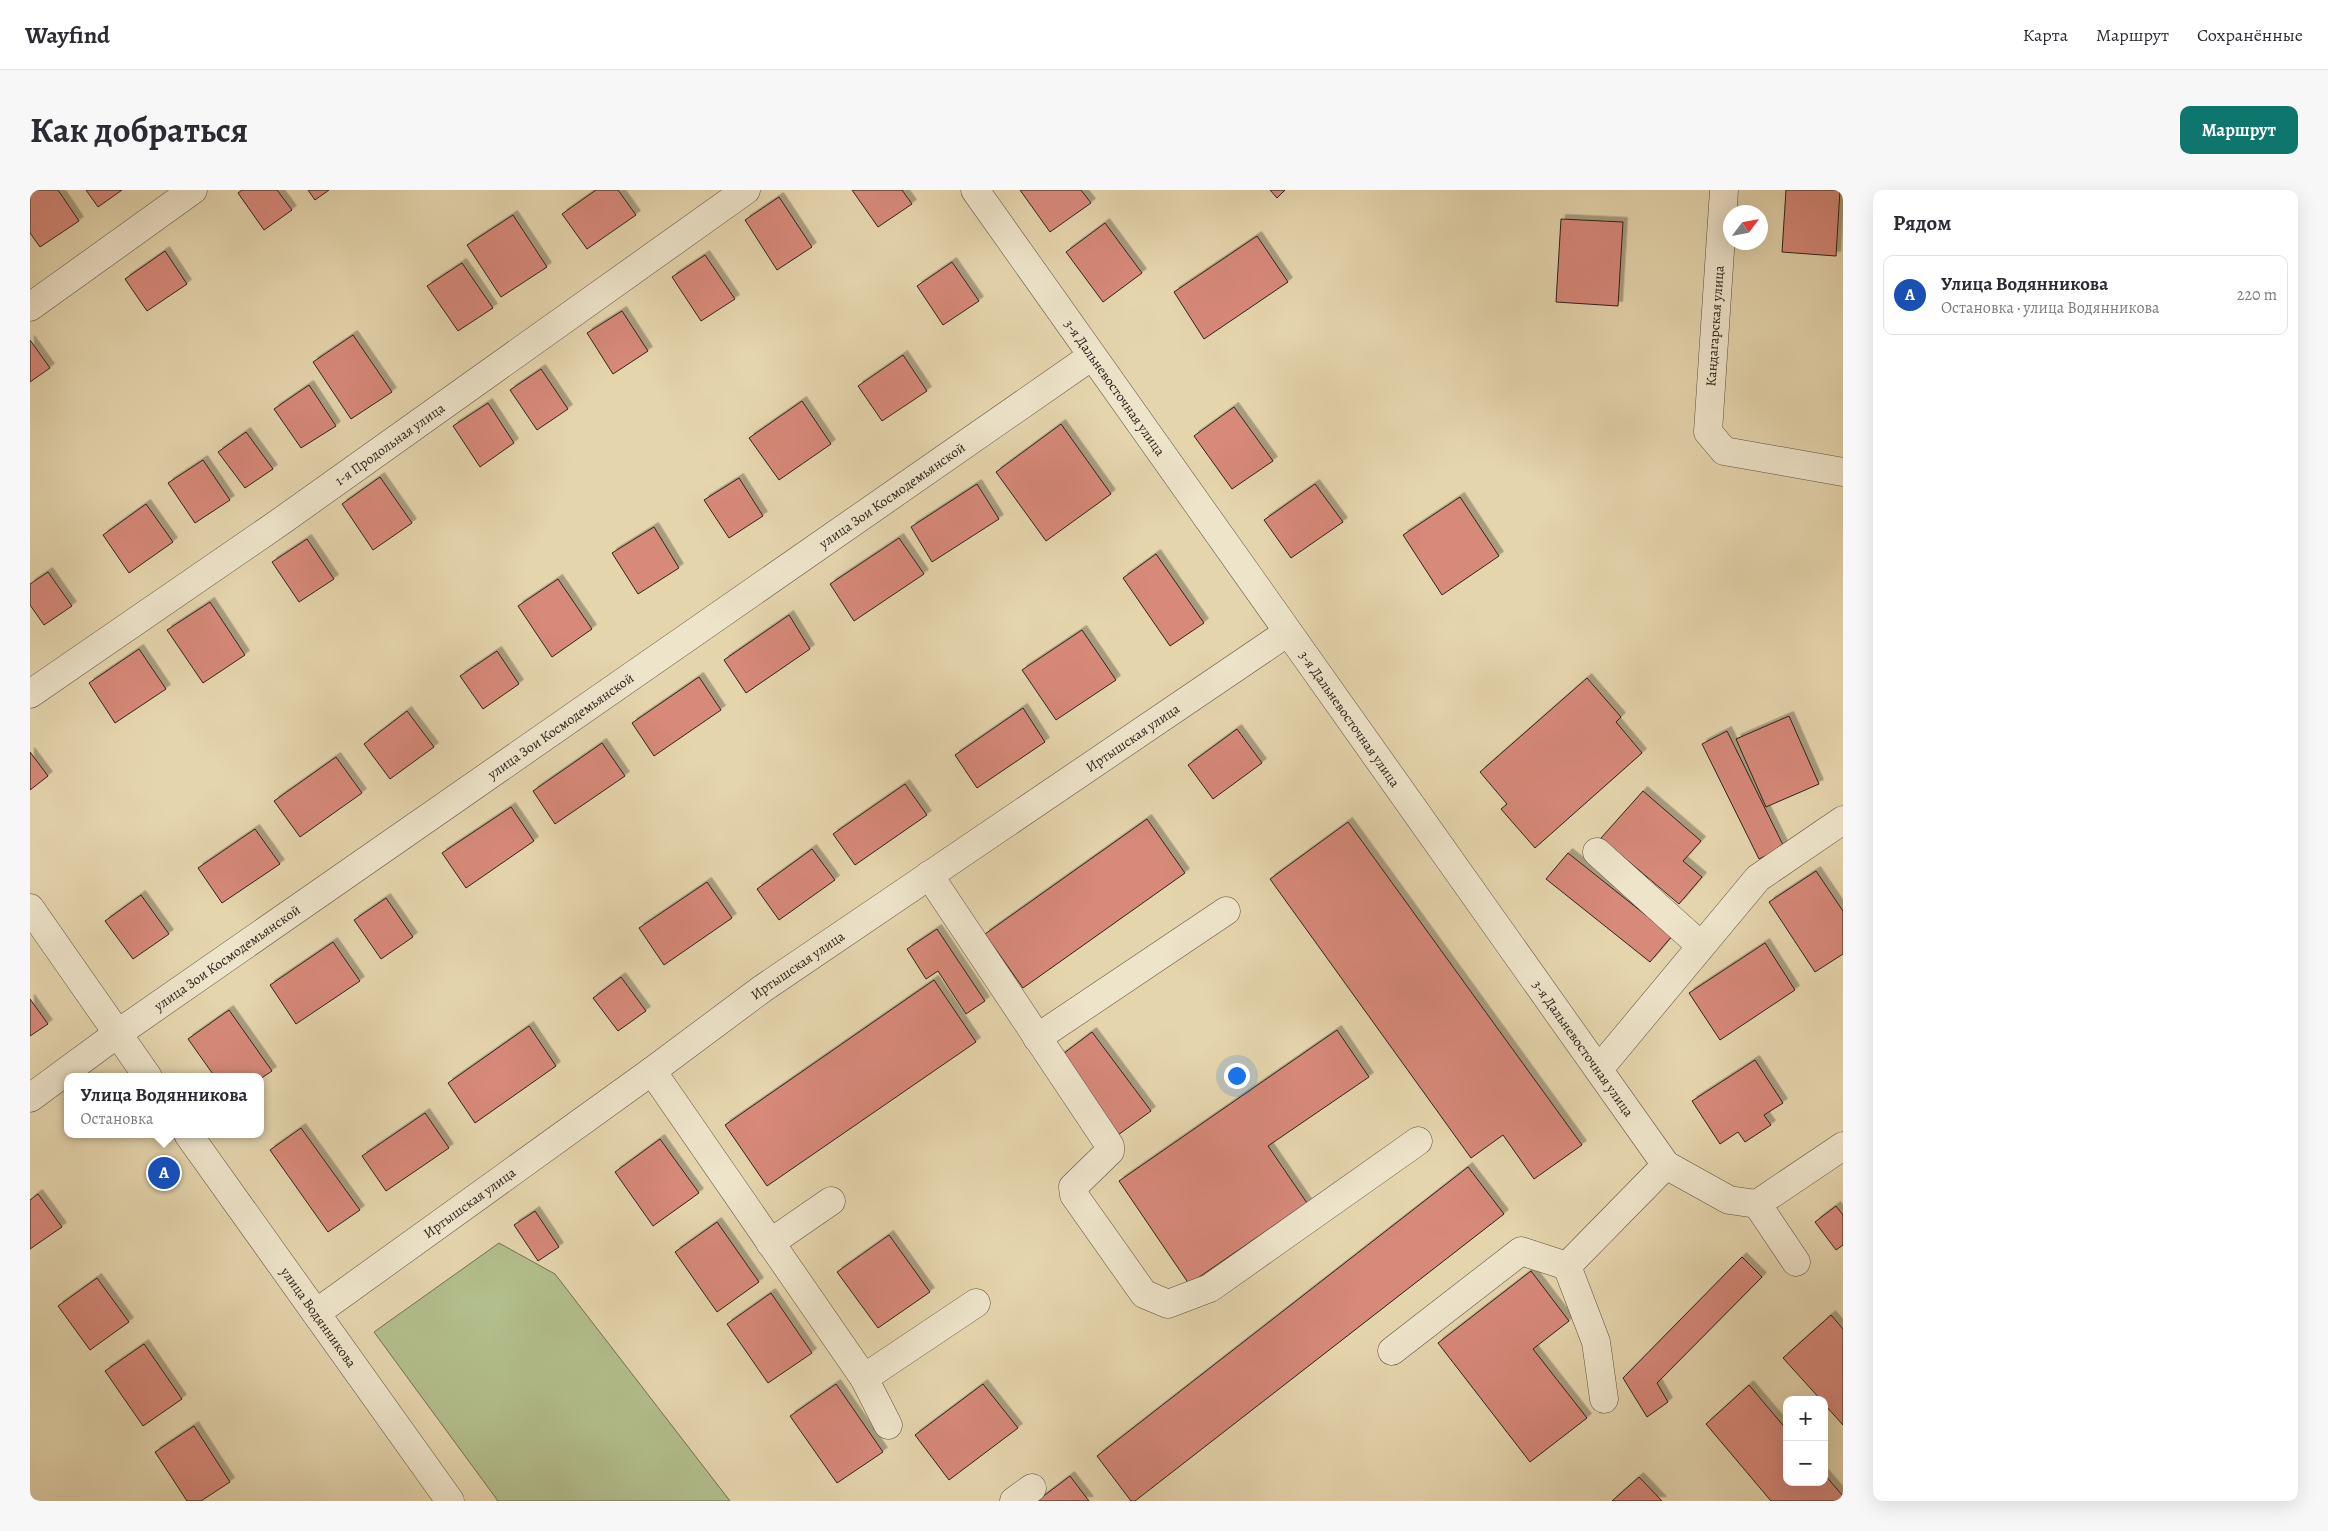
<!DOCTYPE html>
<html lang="ru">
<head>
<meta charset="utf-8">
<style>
  body { margin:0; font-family:Alegreya,serif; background:#f7f7f7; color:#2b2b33 }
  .controls { position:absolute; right:15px; bottom:15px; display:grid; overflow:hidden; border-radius:10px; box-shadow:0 5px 20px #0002 }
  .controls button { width:45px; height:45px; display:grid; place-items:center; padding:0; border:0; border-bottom:1px solid #e1e1e2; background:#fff; color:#2b2b33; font:25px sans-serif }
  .compass { position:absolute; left:1693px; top:15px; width:45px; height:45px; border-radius:50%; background:#fff; box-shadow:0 5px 20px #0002; rotate:58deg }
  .you { position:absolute; left:1206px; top:885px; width:18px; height:18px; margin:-12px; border:4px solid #fff; border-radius:50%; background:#1a73e8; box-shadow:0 0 0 8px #1a73e833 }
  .badge { display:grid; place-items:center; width:32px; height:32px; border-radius:50%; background:#0f766e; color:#fff; font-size:16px; font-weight:700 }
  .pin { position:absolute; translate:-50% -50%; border:2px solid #fff; box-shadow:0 1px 5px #0006 }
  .popup { position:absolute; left:34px; top:883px; width:200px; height:65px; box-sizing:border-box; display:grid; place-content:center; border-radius:10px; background:#fff; filter:drop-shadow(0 1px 4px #0005); font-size:16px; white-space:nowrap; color:#7c7c81 }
  .popup b { font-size:19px; color:#2b2b33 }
  .popup::after { content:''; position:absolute; left:50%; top:100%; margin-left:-10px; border:10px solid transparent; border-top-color:#fff }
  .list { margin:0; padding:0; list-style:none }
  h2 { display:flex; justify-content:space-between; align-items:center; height:65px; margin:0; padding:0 20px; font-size:21px }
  h2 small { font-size:16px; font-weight:400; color:#7c7c81 }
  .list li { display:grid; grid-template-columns:32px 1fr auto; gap:15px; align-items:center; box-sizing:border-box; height:80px; margin:0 10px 10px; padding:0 10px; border:1px solid #e1e1e2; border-radius:10px }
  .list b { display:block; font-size:19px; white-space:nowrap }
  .list p { margin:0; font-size:16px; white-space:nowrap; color:#7c7c81 }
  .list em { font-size:16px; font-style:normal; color:#7c7c81 }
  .map { position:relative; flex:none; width:1813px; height:1311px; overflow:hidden; border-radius:10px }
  header { display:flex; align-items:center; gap:30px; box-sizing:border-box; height:70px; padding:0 25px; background:#fff; border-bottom:1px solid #e1e1e2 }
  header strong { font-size:24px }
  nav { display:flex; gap:28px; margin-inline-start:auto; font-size:18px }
  .intro { display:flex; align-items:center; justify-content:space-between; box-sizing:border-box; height:120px; padding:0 30px }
  h1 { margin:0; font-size:35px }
  .button { padding:12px 22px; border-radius:10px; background:#0f766e; color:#fff; font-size:18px; font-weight:700 }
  main { display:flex; gap:30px; padding:0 30px }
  aside { flex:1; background:#fff; border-radius:10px; box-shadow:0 5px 20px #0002 }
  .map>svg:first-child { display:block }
  .green { fill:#b2be8b; stroke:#707054 }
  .building { fill:#d7897a; stroke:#2d231c; filter:url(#shadow) }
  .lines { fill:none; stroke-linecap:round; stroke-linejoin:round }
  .minor-casing { stroke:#5b5040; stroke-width:29 }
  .minor { stroke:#eee4ca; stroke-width:28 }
  .labels { text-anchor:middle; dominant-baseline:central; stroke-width:4; stroke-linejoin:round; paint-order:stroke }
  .street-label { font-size:14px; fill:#2d231c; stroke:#eee4ca }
</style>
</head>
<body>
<header>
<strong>Wayfind</strong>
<nav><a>Карта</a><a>Маршрут</a><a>Сохранённые</a></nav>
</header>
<div class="intro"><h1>Как добраться</h1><a class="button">Маршрут</a></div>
<main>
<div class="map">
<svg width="1813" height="1311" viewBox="0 0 1813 1311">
  <defs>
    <filter id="shadow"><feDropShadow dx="4.5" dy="-4.5" stdDeviation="0" flood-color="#0004"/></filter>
  </defs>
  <rect width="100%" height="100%" fill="#e5d5ad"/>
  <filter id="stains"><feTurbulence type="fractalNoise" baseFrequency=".004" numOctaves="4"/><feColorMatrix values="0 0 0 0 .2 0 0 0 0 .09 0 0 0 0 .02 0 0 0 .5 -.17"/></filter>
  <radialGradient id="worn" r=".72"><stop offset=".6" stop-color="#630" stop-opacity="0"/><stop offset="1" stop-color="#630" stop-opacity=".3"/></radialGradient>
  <path class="green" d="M 469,1053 L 525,1084 L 700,1311 L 468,1311 L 344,1142 Z"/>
  <path class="building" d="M 0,0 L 28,0 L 49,31 L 10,57 L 0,43 Z
    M 56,0 L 92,0 L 68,17 Z
    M 212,0 L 247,0 L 262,20 L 234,40 L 208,3 Z
    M 278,0 L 299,0 L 285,10 Z
    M 566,0 L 588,0 L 606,25 L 557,59 L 532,24 Z
    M 822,0 L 872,0 L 882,14 L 848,37 Z
    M 990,0 L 1051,0 L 1061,13 L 1020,42 Z
    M 1240,0 L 1255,0 L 1247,8 Z
    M 1756,0 L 1810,0 L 1806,66 L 1752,62 Z
    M 749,7 L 782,57 L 747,80 L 715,30 Z
    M 483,25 L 517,77 L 471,107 L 437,55 Z
    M 1531,29 L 1593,32 L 1588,116 L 1526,112 Z
    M 1075,33 L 1112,83 L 1073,112 L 1036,62 Z
    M 1227,46 L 1258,92 L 1174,149 L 1144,102 Z
    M 135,61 L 157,94 L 117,121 L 95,89 Z
    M 675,65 L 705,109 L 671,131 L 642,87 Z
    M 922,72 L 949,111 L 913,135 L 887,96 Z
    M 432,73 L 463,118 L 428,141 L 397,96 Z
    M 592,121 L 618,161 L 583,184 L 557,143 Z
    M 323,145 L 362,202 L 321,229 L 283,172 Z
    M 0,150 L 20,178 L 0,192 Z
    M 873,165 L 897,201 L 852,231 L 828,196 Z
    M 511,179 L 538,219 L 507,240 L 480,200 Z
    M 279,195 L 306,236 L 271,258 L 244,219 Z
    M 772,211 L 801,254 L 749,290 L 719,248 Z
    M 458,213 L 484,253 L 450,277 L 423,236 Z
    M 1204,217 L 1243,271 L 1202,299 L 1164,246 Z
    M 1031,234 L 1081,304 L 1016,351 L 966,282 Z
    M 216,242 L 243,279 L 215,298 L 188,262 Z
    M 173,270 L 200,310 L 165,333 L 138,293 Z
    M 350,287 L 382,333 L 343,360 L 312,314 Z
    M 709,288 L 733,326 L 699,348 L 674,310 Z
    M 947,294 L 969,329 L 902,372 L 881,337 Z
    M 1285,294 L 1313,332 L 1261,368 L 1234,330 Z
    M 1430,307 L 1469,366 L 1412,405 L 1373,345 Z
    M 116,314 L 143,352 L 99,383 L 73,345 Z
    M 624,337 L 649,378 L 608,404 L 582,363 Z
    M 869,348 L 894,384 L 824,431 L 800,394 Z
    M 277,349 L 304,389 L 269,412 L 242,372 Z
    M 1126,364 L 1174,433 L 1140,456 L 1093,388 Z
    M 18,382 L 42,416 L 14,435 L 0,415 L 0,394 Z
    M 528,389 L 562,439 L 522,467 L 488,416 Z
    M 180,412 L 215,465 L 173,493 L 137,440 Z
    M 759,425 L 780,459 L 716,503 L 694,470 Z
    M 1052,440 L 1086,490 L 1026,530 L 992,480 Z
    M 109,459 L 136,499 L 85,533 L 59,493 Z
    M 467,461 L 489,494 L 453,519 L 430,486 Z
    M 669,487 L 691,520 L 624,566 L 602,533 Z
    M 1557,488 L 1591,527 L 1586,532 L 1612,563 L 1505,658 L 1471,619 L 1477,614 L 1450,582 Z
    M 993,518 L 1015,552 L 947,598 L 925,565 Z
    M 377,521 L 404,557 L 360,589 L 334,554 Z
    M 1759,526 L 1789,594 L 1736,617 L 1706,549 Z
    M 1207,539 L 1232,573 L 1183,609 L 1158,575 Z
    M 1697,541 L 1754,657 L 1729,669 L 1672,554 Z
    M 572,553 L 595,586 L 525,634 L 503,601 Z
    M 0,562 L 18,586 L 0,600 Z
    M 306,567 L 332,603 L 270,647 L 244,611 Z
    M 875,594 L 897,625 L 825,675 L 803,644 Z
    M 1613,601 L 1671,651 L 1653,671 L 1672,687 L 1649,714 L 1571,648 Z
    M 481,617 L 504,651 L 436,698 L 412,663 Z
    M 1117,629 L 1155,683 L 993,798 L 955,744 Z
    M 1318,632 L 1552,955 L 1504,989 L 1473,945 L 1441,968 L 1240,689 Z
    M 225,639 L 250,674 L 192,713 L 168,678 Z
    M 782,659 L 805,690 L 749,730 L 727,699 Z
    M 1538,663 L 1642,746 L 1620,772 L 1516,689 Z
    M 1786,681 L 1813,721 L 1813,764 L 1785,782 L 1739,712 Z
    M 677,692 L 702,728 L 634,775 L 609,738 Z
    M 111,705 L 139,744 L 103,769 L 75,731 Z
    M 356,708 L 383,747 L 351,769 L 324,730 Z
    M 907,739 L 955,811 L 936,824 L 908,781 L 896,789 L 877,759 Z
    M 303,752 L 330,791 L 266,834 L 240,795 Z
    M 1735,753 L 1765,800 L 1690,850 L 1659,803 Z
    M 591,787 L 616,821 L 588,841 L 563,808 Z
    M 904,790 L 946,852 L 737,996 L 695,935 Z
    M 0,809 L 18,834 L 0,846 Z
    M 199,820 L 242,881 L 230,889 L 230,887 L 185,887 L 158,849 Z
    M 499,836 L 526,876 L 445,933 L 418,893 Z
    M 1307,840 L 1339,887 L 1238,956 L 1277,1013 L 1159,1094 L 1089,991 Z
    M 1062,842 L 1121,921 L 1088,945 L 1029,867 Z
    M 1725,870 L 1753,913 L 1734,925 L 1741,935 L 1715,952 L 1708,942 L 1690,954 L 1662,911 Z
    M 395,923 L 419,958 L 356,1001 L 332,966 Z
    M 271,938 L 330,1020 L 298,1042 L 240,960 Z
    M 630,949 L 669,1003 L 623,1036 L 585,982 Z
    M 1438,977 L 1474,1024 L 1105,1311 L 1101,1311 L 1067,1266 Z
    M 8,1004 L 32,1037 L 0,1059 L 0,1010 Z
    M 1806,1016 L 1813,1025 L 1813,1055 L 1806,1060 L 1785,1032 Z
    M 505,1021 L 529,1057 L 508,1071 L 484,1035 Z
    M 687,1032 L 729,1092 L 687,1122 L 645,1062 Z
    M 859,1045 L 900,1102 L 848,1138 L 807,1082 Z
    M 1712,1067 L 1732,1087 L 1627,1193 L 1638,1212 L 1617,1227 L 1593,1188 Z
    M 1501,1081 L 1539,1131 L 1503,1159 L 1557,1228 L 1500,1272 L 1408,1153 Z
    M 67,1088 L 99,1132 L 60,1160 L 28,1116 Z
    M 741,1103 L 782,1163 L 738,1193 L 697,1134 Z
    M 1801,1125 L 1813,1139 L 1813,1235 L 1794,1214 L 1794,1210 L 1791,1210 L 1753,1168 Z
    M 114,1154 L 152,1209 L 113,1236 L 75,1181 Z
    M 806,1194 L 853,1262 L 807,1293 L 760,1226 Z
    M 953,1194 L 988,1238 L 919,1290 L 885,1245 Z
    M 1719,1195 L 1757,1240 L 1757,1292 L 1794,1292 L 1794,1284 L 1813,1306 L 1813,1311 L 1741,1311 L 1676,1234 Z
    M 164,1236 L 200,1292 L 171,1311 L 157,1311 L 125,1262 Z
    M 1040,1286 L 1059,1311 L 1007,1311 Z
    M 1609,1287 L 1632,1311 L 1582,1311 Z"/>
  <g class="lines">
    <g class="minor-casing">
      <g id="minor">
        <path id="s1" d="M 945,0 L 1636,975 L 1699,1010 L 1727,1014"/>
        <path d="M 1694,0 L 1678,242 L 1694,261 L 1813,282"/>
        <path d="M 0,117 L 163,0"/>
        <path id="s2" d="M 0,504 L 250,332 L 716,0"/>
        <path d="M 1567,662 L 1670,755"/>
        <path d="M 899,685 L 1080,956 L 1080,961 L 1043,997 L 1044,1005 L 1114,1104 L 1138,1114 L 1180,1098 L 1388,951"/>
        <path d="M 0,718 L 118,887"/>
        <path d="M 1007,848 L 1196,721"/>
        <path d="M 1569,879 L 1728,688 L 1813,630"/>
        <path d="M 622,881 L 834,1188 L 858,1235"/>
        <path id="s3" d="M 0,908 L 87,844 L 1062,166"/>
        <path id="s4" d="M 158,944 L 420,1311"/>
        <path d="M 1727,1014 L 1813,956"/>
        <path d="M 1727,1014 L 1766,1072"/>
        <path d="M 740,1053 L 801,1011"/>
        <path d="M 1537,1076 L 1566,1152 L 1574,1209"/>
        <path id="s5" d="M 286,1123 L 622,881 L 732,799 L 1258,442"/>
        <path d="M 1362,1161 L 1491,1061 L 1537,1076 L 1636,975"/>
        <path d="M 834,1188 L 946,1113"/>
        <path d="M 984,1311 L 1002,1298"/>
      </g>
    </g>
    <use href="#minor" class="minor"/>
  </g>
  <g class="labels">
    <g class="street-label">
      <text transform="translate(1685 136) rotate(-86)">Кандагарская улица</text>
      <text stroke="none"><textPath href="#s1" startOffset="242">3-я Дальневосточная улица</textPath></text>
      <text stroke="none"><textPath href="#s2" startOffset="438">1-я Продольная улица</textPath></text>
      <text stroke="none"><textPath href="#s3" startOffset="1052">улица Зои Космодемьянской</textPath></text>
      <text stroke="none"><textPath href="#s1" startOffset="648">3-я Дальневосточная улица</textPath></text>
      <text stroke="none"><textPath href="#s3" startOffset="648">улица Зои Космодемьянской</textPath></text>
      <text stroke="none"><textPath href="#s5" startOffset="999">Иртышская улица</textPath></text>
      <text stroke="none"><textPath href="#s3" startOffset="242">улица Зои Космодемьянской</textPath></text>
      <text stroke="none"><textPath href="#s5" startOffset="594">Иртышская улица</textPath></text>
      <text stroke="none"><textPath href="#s1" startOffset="1052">3-я Дальневосточная улица</textPath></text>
      <text stroke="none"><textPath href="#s5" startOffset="189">Иртышская улица</textPath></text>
      <text stroke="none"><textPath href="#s4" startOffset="225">улица Водянникова</textPath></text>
    </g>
  </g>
  <rect width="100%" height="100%" filter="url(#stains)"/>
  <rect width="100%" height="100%" fill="url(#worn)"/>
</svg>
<div class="controls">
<button>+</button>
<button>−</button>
</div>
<svg class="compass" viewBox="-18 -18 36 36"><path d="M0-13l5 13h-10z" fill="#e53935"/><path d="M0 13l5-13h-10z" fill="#7c7c81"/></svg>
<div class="you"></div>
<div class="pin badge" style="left:134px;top:983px;background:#1a4fb4">A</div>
<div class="popup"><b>Улица Водянникова</b>Остановка</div>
</div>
<aside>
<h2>Рядом<small></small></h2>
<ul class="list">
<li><span class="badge" style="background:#1a4fb4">A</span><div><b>Улица Водянникова</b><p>Остановка · улица Водянникова</p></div><em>220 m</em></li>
</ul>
</aside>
</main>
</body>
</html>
